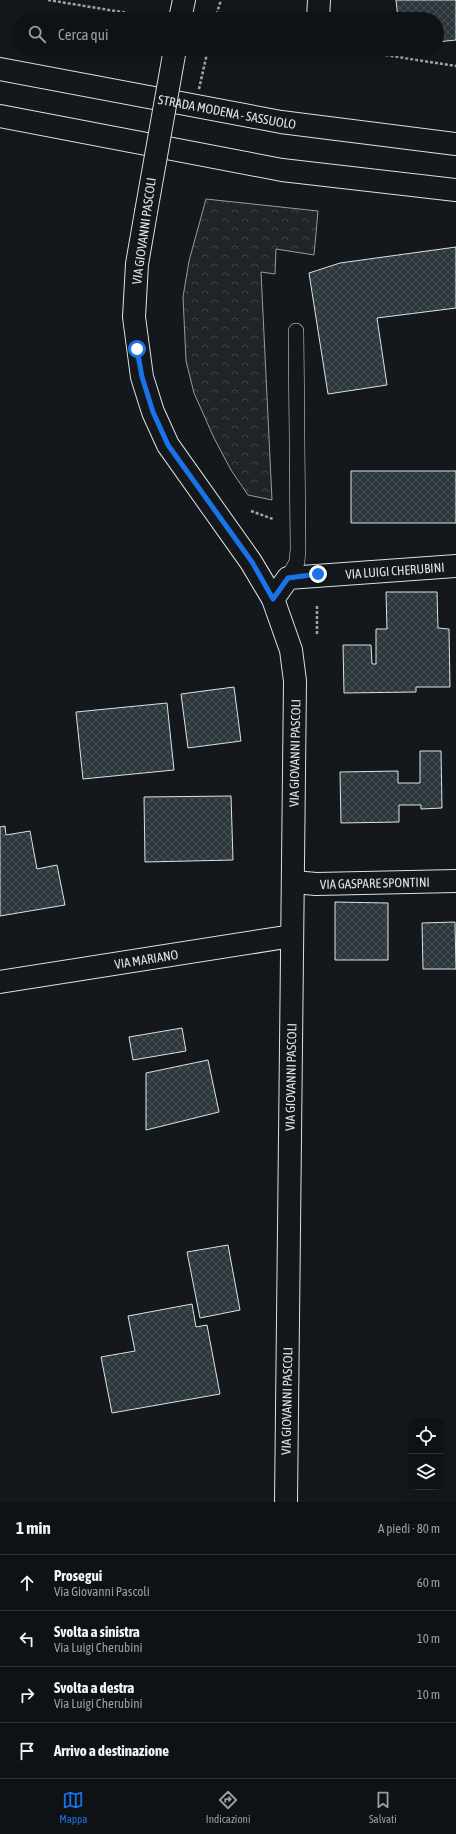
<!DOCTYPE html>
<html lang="it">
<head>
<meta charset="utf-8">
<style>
  body { margin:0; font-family:"Asap Condensed",sans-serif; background:#1d2022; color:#f1f3f6 }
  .controls { position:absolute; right:12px; bottom:12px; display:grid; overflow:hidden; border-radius:8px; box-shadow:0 4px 16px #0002 }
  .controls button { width:36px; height:36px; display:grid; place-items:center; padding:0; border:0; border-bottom:1px solid #2f3234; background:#0f1215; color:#f1f3f6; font:20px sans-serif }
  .stop { position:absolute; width:12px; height:12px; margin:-9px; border:3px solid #1a73e8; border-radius:50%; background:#fff }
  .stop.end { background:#1a73e8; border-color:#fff; box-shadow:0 1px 4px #0008 }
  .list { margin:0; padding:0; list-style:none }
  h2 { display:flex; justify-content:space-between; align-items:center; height:52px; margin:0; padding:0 16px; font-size:17px }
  h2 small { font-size:13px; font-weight:400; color:#9b9ea0 }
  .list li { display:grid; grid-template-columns:26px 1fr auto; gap:12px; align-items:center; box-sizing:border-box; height:56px; padding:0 16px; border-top:1px solid #2f3234 }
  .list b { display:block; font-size:15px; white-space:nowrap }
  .list p { margin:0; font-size:13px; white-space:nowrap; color:#9b9ea0 }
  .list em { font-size:13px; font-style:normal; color:#9b9ea0 }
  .icon { flex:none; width:22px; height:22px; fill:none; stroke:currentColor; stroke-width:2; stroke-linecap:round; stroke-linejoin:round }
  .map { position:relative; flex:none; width:456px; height:1502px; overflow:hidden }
  .search { position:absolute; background:#0f1215; box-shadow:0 4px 16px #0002; left:12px; right:12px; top:12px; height:44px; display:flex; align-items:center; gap:10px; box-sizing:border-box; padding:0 14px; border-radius:22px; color:#9b9ea0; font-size:15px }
  .sheet { height:276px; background:#0f1215 }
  nav { display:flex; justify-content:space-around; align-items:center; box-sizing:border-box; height:56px; border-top:1px solid #2f3234; background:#0f1215; font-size:11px; color:#9b9ea0 }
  nav a { display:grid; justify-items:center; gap:2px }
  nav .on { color:#1a73e8 }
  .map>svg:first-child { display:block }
  .park { fill:url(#park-crowns); stroke:#939e99 }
  .building { fill:url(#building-cross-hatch); stroke:#d8e6dc }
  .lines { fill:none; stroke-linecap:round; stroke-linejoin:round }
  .lane-casing { stroke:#d8e6dc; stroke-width:16 }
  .street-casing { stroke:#d8e6dc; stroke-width:24 }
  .secondary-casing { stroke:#d8e6dc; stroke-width:24 }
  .highway-casing { stroke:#d8e6dc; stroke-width:24 }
  .path { stroke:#9da8a2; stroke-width:2.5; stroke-dasharray:3 2; stroke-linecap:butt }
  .lane { stroke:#14181c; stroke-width:15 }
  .street { stroke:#14181c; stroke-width:22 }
  .secondary { stroke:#14181c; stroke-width:22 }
  .highway { stroke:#14181c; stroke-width:22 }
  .secondary-bridge-casing { stroke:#d8e6dc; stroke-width:24; stroke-linecap:butt }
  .path-bridge { stroke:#9da8a2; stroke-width:2.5; stroke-dasharray:3 2; stroke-linecap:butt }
  .secondary-bridge { stroke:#14181c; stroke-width:22 }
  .route { stroke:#1a73e8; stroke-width:5 }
  .labels { text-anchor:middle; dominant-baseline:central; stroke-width:3; stroke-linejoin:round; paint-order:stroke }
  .street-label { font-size:13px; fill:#d8e6dc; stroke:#14181c }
</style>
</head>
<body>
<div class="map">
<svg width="456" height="1502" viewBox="0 0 456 1502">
  <defs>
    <pattern id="park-crowns" width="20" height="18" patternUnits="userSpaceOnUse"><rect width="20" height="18" fill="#202428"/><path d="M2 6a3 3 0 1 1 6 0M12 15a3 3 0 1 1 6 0" fill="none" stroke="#404447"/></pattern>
    <pattern id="building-cross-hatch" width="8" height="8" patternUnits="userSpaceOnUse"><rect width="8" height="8" fill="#2c363c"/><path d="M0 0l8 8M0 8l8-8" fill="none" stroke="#4a5358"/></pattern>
  </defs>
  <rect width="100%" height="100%" fill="#14181c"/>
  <path class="park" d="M 206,199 L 318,211 L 314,255 L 276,249 L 275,274 L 261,272 L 272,500 L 248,495 L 231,470 L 214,438 L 194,393 L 186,361 L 183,297 L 189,261 Z"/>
  <path class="building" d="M 396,0 L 456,0 L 456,40 L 437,42 L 437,19 L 398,19 Z
    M 456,247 L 456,308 L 377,318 L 387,385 L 328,394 L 309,273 L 340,263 Z
    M 351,471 L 456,471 L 456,523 L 351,523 Z
    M 386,592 L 437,592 L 438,628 L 449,629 L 450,687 L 416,687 L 416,692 L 344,693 L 343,645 L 371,645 L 372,664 L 376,664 L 376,629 L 387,629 Z
    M 234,687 L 241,741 L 188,748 L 181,694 Z
    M 167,703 L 174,770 L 83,779 L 76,712 Z
    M 420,751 L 441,751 L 442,808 L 421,809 L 421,805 L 399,805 L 399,822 L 341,823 L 340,772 L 398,771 L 398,783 L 420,783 Z
    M 231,796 L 233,860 L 145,862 L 144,797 Z
    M 5,826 L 6,835 L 30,831 L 37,869 L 57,865 L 65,905 L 0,916 L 0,827 Z
    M 335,902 L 388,903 L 388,960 L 335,960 Z
    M 455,922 L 456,969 L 423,969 L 422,923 Z
    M 182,1028 L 186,1051 L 133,1060 L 129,1037 Z
    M 208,1060 L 219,1112 L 146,1130 L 146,1073 Z
    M 228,1245 L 240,1310 L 200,1318 L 187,1252 Z
    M 192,1304 L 196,1327 L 207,1325 L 220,1394 L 112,1413 L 101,1357 L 135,1351 L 128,1316 Z"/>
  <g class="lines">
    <g class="lane-casing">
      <path id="lane" d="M 288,578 L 297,562 L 298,549 L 296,331"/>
    </g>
    <g class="street-casing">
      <g id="street">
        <path d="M 318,19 L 319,0"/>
        <path id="s1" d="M 273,599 L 288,578 L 456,566"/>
        <path id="s2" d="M 294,882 L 316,884 L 456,881"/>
        <path id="s3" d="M 0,982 L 292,936"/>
      </g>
    </g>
    <g class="secondary-casing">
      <path id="secondary" d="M 180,19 L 184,0
        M 146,212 L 137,264 L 134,317 L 142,377 L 153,412 L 168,445 L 251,562 L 273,599 L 291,650 L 295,681 L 286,1502"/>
    </g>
    <g class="highway-casing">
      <g id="highway">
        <path id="s4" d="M 0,69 L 281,122 L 456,144"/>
        <path d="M 0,116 L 282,170 L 456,190"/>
      </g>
    </g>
    <path class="path" d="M 48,0 L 152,17
      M 215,19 L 221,0
      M 346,49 L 456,66
      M 251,511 L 273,519
      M 317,634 L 317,605"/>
    <use href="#lane" class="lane"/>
    <use href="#street" class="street"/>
    <use href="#secondary" class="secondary"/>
    <use href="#highway" class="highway"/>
    <g class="secondary-bridge-casing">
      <path id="secondary-bridge" d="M 146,212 L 175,49"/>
    </g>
    <path class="path-bridge" d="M 199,89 L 208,49"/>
    <use href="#secondary-bridge" class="secondary-bridge"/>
  </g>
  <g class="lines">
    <path class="route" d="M 137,349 L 142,377 L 153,412 L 168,445 L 252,562 L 273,599 L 288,578 L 318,574"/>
  </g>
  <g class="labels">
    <g class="street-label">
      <text stroke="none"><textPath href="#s4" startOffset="231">STRADA MODENA - SASSUOLO</textPath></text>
      <text transform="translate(144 231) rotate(-82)">VIA GIOVANNI PASCOLI</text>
      <text stroke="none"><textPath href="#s1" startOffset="133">VIA LUIGI CHERUBINI</textPath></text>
      <text transform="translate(295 753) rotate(-89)">VIA GIOVANNI PASCOLI</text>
      <text stroke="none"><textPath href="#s2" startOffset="81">VIA GASPARE SPONTINI</textPath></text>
      <text stroke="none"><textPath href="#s3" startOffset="148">VIA MARIANO</textPath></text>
      <text transform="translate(291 1077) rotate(-89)">VIA GIOVANNI PASCOLI</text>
      <text transform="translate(287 1401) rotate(-89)">VIA GIOVANNI PASCOLI</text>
    </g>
  </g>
</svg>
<div class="controls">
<button><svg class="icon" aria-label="locate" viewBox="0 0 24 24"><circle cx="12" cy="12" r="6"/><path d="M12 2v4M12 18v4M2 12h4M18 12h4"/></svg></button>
<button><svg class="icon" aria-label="layers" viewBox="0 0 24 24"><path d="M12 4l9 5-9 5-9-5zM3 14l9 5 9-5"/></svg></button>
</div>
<div class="stop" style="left:137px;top:349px"></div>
<div class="stop end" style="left:318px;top:574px"></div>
<div class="search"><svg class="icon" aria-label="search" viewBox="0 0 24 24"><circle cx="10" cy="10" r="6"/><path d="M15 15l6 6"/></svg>Cerca qui</div>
</div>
<section class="sheet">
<h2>1 min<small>A piedi · 80 m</small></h2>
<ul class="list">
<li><svg class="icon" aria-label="ahead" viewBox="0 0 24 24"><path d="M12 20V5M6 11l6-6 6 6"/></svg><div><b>Prosegui</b><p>Via Giovanni Pascoli</p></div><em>60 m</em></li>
<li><svg class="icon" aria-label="left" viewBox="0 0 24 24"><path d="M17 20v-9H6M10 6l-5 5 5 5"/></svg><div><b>Svolta a sinistra</b><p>Via Luigi Cherubini</p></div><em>10 m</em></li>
<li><svg class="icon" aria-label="right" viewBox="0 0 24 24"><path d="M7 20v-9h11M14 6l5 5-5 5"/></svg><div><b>Svolta a destra</b><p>Via Luigi Cherubini</p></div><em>10 m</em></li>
<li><svg class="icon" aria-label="arrive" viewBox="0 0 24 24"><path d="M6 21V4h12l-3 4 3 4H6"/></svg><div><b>Arrivo a destinazione</b></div></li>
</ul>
</section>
<nav>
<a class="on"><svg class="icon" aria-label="map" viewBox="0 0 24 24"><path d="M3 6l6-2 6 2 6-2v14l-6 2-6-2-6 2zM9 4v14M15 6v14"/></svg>Mappa</a>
<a><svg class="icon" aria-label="directions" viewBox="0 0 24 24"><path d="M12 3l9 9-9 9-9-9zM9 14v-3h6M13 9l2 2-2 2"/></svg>Indicazioni</a>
<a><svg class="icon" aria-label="saved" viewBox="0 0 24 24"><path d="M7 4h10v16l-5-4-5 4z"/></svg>Salvati</a>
</nav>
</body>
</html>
